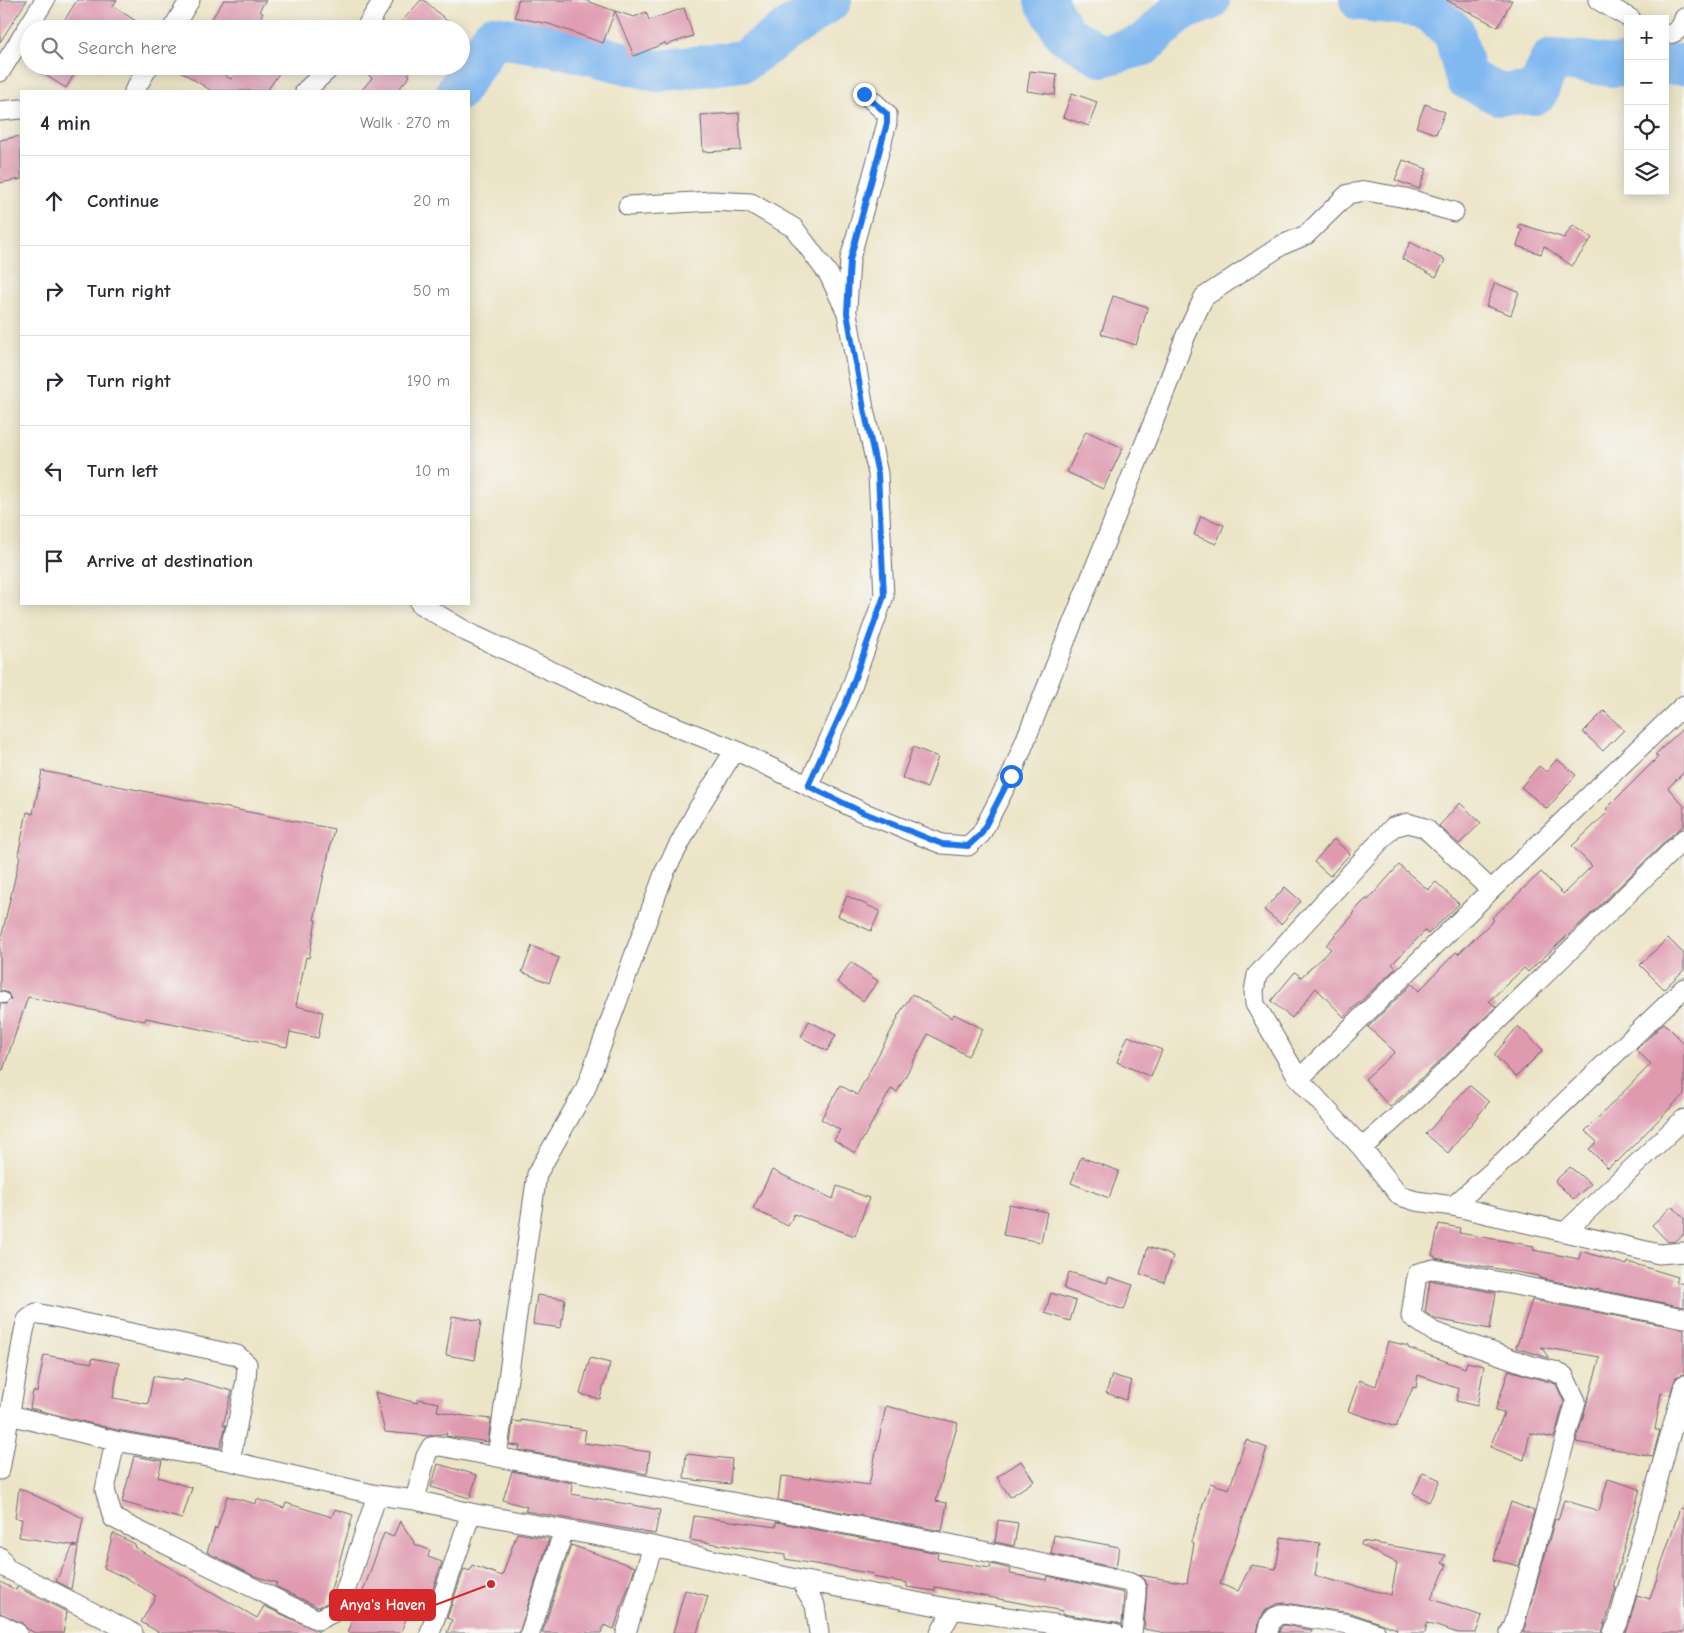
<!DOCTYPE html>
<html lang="en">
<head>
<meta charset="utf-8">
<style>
  body { margin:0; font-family:"Comic Neue",sans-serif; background:#f7f7f7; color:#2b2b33 }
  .controls { position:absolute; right:15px; top:15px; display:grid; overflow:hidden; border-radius:0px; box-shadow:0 2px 12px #0003 }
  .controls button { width:45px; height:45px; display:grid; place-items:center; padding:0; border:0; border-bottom:1px solid #e1e1e2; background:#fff; color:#2b2b33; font:25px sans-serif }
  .stop { position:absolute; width:15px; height:15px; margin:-11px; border:4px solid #1a73e8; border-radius:50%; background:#fff }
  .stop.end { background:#1a73e8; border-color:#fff; box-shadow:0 1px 5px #0008 }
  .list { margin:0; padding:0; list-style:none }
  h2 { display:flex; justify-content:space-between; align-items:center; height:65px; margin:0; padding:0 20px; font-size:21px }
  h2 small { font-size:16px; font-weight:400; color:#7c7c81 }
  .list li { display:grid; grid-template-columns:32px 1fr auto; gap:15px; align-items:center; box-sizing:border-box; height:90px; padding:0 20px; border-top:1px solid #e1e1e2 }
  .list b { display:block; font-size:19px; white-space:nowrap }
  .list em { font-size:16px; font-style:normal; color:#7c7c81 }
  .icon { flex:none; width:28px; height:28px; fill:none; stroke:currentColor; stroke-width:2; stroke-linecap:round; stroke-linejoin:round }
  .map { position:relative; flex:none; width:1684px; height:1633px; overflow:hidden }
  .search { position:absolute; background:#fff; box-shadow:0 2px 12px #0003; left:20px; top:20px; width:450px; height:55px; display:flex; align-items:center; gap:12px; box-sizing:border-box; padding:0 18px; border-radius:28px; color:#7c7c81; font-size:19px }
  .panel { position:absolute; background:#fff; box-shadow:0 2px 12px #0003; left:20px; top:90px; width:450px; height:515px; border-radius:0px }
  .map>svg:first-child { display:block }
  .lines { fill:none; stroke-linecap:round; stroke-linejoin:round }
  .river { stroke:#80b8f0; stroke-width:42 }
  .building { fill:#df9ab0 }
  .service-casing { stroke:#69666c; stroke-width:12 }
  .minor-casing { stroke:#69666c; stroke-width:21 }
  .service { stroke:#fff; stroke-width:10 }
  .minor { stroke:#fff; stroke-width:19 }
  .route { stroke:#1a73e8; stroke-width:6 }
  .leader { fill:none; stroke:#d62828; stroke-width:2 }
  .callout-dot { fill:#d62828; stroke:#f6f6f2; stroke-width:2 }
  .callout { fill:#d62828; stroke:#d62828; stroke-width:2 }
  .callout-label { font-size:15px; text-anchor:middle; font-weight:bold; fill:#fff }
</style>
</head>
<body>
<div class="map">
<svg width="1684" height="1633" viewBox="0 0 1684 1633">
  <rect width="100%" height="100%" fill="#f6f6f2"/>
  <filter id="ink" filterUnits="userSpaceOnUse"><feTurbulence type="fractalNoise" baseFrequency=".02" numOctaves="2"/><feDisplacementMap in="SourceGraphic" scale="10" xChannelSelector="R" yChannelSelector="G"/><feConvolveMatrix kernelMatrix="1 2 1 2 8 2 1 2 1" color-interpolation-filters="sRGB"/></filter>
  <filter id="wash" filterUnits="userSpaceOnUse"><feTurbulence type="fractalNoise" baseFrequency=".0096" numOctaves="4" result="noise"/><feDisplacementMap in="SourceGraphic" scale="20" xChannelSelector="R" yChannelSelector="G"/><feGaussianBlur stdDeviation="1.12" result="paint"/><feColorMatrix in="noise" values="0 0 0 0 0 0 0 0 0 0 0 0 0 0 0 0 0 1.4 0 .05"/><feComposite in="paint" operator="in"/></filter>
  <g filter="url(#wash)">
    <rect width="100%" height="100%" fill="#ece4c6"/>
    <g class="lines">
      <path class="river" d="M 1045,0 L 1065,34 L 1102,56 L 1144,45 L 1178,12 L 1209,0
        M 1360,0 L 1423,7 L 1454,32 L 1466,78 L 1498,94 L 1536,94 L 1551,60 L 1586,62 L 1611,66 L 1628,65
        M 1665,64 L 1684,64
        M 457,91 L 493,36 L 557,46 L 658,71 L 743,61 L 831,0"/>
    </g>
    <g id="blocks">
      <path class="building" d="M 0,0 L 27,0 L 0,42 Z
        M 77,0 L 117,0 L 113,6 L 148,29 L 59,29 Z
        M 224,0 L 266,0 L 259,11 L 263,13 L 254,29 L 205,29 Z
        M 421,0 L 424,0 L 456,29 L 395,29 Z
        M 518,0 L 584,0 L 615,11 L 603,43 L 549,24 L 515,17 Z
        M 1446,0 L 1512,0 L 1498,27 Z
        M 684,8 L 693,36 L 666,45 L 665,43 L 634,56 L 615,11 L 634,17 L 646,12 L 649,20 Z
        M 31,66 L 79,66 L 66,88 Z
        M 172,66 L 211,66 L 231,79 L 240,66 L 284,66 L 267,91 L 212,91 Z
        M 358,66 L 415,66 L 408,74 L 410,76 L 397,91 L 361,91 L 372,78 Z
        M 1030,71 L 1057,74 L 1055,95 L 1027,91 Z
        M 1072,93 L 1097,102 L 1089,126 L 1063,117 Z
        M 1425,104 L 1445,112 L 1436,134 L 1416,127 Z
        M 739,113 L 741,150 L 703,152 L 701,115 Z
        M 21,136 L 21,179 L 0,183 L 0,140 Z
        M 1403,160 L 1427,169 L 1419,189 L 1395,180 Z
        M 1520,224 L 1564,238 L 1573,225 L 1592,238 L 1572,266 L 1544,246 L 1541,254 L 1517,246 L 1522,230 L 1518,228 Z
        M 1410,242 L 1445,260 L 1436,277 L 1402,259 Z
        M 1495,283 L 1519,292 L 1511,315 L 1486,306 Z
        M 1113,296 L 1148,307 L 1136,345 L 1101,334 Z
        M 1086,431 L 1123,448 L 1103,489 L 1067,472 Z
        M 1201,516 L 1224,525 L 1216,544 L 1194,535 Z
        M 1604,711 L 1624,730 L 1603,751 L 1583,732 Z
        M 1684,727 L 1684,772 L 1668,788 L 1684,806 L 1684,826 L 1676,831 L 1593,912 L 1528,972 L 1524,968 L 1489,1001 L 1496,1007 L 1423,1077 L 1390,1107 L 1365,1079 L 1395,1052 L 1368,1027 L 1412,984 L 1419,991 L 1456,952 L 1458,954 L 1494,920 L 1492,918 L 1541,872 L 1563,894 L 1592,866 L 1572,846 L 1609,811 L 1606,809 L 1658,757 L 1655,755 Z
        M 913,747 L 938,757 L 927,788 L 902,778 Z
        M 1557,759 L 1576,775 L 1547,809 L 1521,787 L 1539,766 L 1546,772 Z
        M 42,771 L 334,829 L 314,920 L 316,920 L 309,958 L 306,957 L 296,1006 L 323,1012 L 318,1038 L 290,1032 L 287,1047 L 146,1018 L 145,1021 L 28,997 L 3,1070 L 0,1070 L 0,1004 L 6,1004 L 11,999 L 8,993 L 0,990 L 0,943 L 20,856 L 18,855 L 27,812 L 33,814 Z
        M 1460,803 L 1481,823 L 1459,844 L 1439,826 Z
        M 1334,839 L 1350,854 L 1330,876 L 1314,862 Z
        M 1399,865 L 1428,890 L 1436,882 L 1459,904 L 1428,934 L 1425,931 L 1392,964 L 1396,968 L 1344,1017 L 1316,988 L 1292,1018 L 1271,1001 L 1295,972 L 1301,977 L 1331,949 L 1326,945 L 1354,914 L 1353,912 L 1366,899 L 1368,900 Z
        M 1285,887 L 1301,901 L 1281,924 L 1264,910 Z
        M 847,896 L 880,911 L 871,931 L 838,916 Z
        M 1668,938 L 1684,954 L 1684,970 L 1664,989 L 1640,965 Z
        M 532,946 L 559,958 L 549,983 L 522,972 Z
        M 851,962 L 878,981 L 863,1001 L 837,982 Z
        M 912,994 L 952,1018 L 954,1014 L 983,1029 L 968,1056 L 928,1034 L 897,1092 L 891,1089 L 855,1153 L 834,1140 L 840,1130 L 821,1119 L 840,1085 L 857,1095 L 898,1018 L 897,1017 Z
        M 809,1021 L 836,1035 L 827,1051 L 801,1037 Z
        M 1664,1023 L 1684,1043 L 1684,1094 L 1617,1162 L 1616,1161 L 1608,1168 L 1589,1149 L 1597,1142 L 1585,1131 L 1651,1064 L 1636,1050 Z
        M 1518,1026 L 1543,1050 L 1516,1077 L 1494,1055 Z
        M 1128,1036 L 1162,1050 L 1151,1077 L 1117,1062 Z
        M 1469,1085 L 1489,1102 L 1448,1153 L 1426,1134 Z
        M 1081,1157 L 1119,1171 L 1109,1198 L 1071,1183 Z
        M 1570,1167 L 1591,1184 L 1573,1199 L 1555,1181 Z
        M 772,1170 L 833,1199 L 837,1186 L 869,1198 L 855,1236 L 794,1214 L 788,1226 L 753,1209 Z
        M 1009,1204 L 1047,1212 L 1041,1242 L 1003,1235 Z
        M 1672,1206 L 1684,1218 L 1684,1234 L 1676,1241 L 1668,1242 L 1652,1225 Z
        M 1439,1224 L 1460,1228 L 1459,1233 L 1534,1246 L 1533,1250 L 1579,1259 L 1581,1251 L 1627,1265 L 1628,1262 L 1678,1277 L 1676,1282 L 1684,1284 L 1684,1307 L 1539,1278 L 1539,1276 L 1435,1258 L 1435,1256 L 1432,1256 Z
        M 1148,1247 L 1173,1256 L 1164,1282 L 1140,1274 Z
        M 1069,1272 L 1107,1283 L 1109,1277 L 1133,1285 L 1124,1310 L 1064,1289 Z
        M 1430,1281 L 1434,1281 L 1496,1293 L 1490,1329 L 1435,1319 L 1425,1312 Z
        M 1051,1293 L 1076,1301 L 1070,1321 L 1045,1313 Z
        M 537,1295 L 565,1299 L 561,1328 L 533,1324 Z
        M 1532,1300 L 1684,1329 L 1684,1374 L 1676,1377 L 1670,1395 L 1661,1393 L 1655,1430 L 1660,1430 L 1653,1456 L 1576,1442 L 1600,1357 L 1541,1347 L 1549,1358 L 1516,1348 Z
        M 452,1316 L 481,1321 L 475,1360 L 446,1355 Z
        M 1388,1341 L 1408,1346 L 1408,1348 L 1465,1368 L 1467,1362 L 1484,1366 L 1477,1406 L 1456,1401 L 1459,1389 L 1418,1375 L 1416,1388 L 1413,1387 L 1396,1427 L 1348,1411 L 1359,1380 L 1376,1386 Z
        M 44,1355 L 92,1363 L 92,1358 L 119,1363 L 113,1398 L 148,1404 L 153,1376 L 183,1381 L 184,1378 L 232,1391 L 223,1425 L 226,1425 L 220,1448 L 117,1430 L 30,1408 L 33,1391 L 37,1392 Z
        M 590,1358 L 610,1363 L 600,1399 L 580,1394 Z
        M 1509,1370 L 1556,1384 L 1564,1402 L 1554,1438 L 1530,1433 L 1524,1460 L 1490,1447 L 1504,1413 L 1495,1411 Z
        M 1112,1375 L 1132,1381 L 1126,1400 L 1106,1393 Z
        M 375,1392 L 417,1403 L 418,1399 L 439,1403 L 437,1411 L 458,1415 L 491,1419 L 488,1442 L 446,1436 L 447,1433 L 429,1436 L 385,1432 Z
        M 886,1406 L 958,1423 L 936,1501 L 947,1503 L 942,1531 L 778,1500 L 781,1476 L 810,1479 L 810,1477 L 869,1485 Z
        M 521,1420 L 586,1430 L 584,1443 L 650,1452 L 647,1474 L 519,1450 L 520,1446 L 510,1445 L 513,1421 L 521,1422 Z
        M 1246,1440 L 1267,1448 L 1220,1584 L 1238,1591 L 1251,1565 L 1276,1569 L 1281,1537 L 1320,1543 L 1315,1576 L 1391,1595 L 1397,1563 L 1361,1545 L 1362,1541 L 1446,1555 L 1442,1563 L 1447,1565 L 1431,1599 L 1482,1616 L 1476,1633 L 1458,1633 L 1427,1623 L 1425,1633 L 1396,1633 L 1397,1629 L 1351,1613 L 1285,1603 L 1276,1604 L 1266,1610 L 1260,1619 L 1257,1633 L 1166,1633 L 1144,1629 L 1147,1586 L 1145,1580 L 1139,1575 L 1187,1583 L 1194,1543 L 1191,1542 L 1210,1483 L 1229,1489 Z
        M 686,1454 L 732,1459 L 730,1484 L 684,1479 Z
        M 134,1456 L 162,1461 L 158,1477 L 192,1488 L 182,1519 L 122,1502 Z
        M 1021,1461 L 1034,1481 L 1010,1497 L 997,1477 Z
        M 438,1464 L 477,1475 L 470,1498 L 431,1487 Z
        M 512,1471 L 572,1483 L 571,1494 L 660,1510 L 655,1534 L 525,1511 L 527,1507 L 503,1500 Z
        M 1423,1472 L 1440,1480 L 1429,1502 L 1413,1493 Z
        M 1608,1479 L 1640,1489 L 1613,1587 L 1616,1588 L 1602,1633 L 1523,1633 L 1555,1519 L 1558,1520 L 1564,1500 L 1599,1511 Z
        M 19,1488 L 83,1518 L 78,1546 L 19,1537 L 22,1519 L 15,1518 Z
        M 227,1496 L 256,1504 L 257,1499 L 284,1508 L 286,1503 L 332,1517 L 335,1509 L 353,1515 L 327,1603 L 318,1607 L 275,1586 L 277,1583 L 254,1576 L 207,1552 L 215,1528 L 217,1529 Z
        M 1511,1502 L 1534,1511 L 1519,1566 L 1494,1560 L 1502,1527 Z
        M 1680,1508 L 1684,1509 L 1684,1633 L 1626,1633 L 1637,1595 L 1650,1599 Z
        M 694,1516 L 776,1527 L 776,1522 L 938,1553 L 937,1558 L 940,1560 L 990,1568 L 991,1564 L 1011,1569 L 1010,1574 L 1047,1580 L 1048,1576 L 1124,1593 L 1122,1625 L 1116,1622 L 1062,1614 L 1063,1611 L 935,1587 L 935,1591 L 907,1587 L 907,1583 L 873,1577 L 874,1574 L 785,1559 L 785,1555 L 690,1540 Z
        M 998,1520 L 1018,1523 L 1014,1546 L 995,1542 Z
        M 400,1521 L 416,1545 L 430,1550 L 428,1557 L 442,1562 L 426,1610 L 411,1604 L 401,1633 L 348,1633 L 384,1533 L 393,1537 Z
        M 113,1533 L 135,1544 L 134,1547 L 257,1618 L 264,1606 L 318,1631 L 318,1633 L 160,1633 L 141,1622 L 156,1596 L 130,1580 L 104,1568 Z
        M 517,1533 L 549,1539 L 519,1633 L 447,1633 L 452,1620 L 447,1618 L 464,1569 L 470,1571 L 472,1565 L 502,1576 Z
        M 1054,1535 L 1119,1547 L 1116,1568 L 1051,1554 Z
        M 571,1545 L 635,1567 L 614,1629 L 604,1625 L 601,1633 L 542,1633 Z
        M 73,1546 L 78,1548 L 71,1589 L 56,1581 Z
        M 0,1582 L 16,1590 L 17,1587 L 67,1612 L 63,1633 L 35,1633 L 27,1629 L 22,1623 L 0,1613 Z
        M 685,1590 L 708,1596 L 697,1633 L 673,1633 Z
        M 1284,1625 L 1312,1630 L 1311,1633 L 1279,1633 L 1281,1627 Z"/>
    </g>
  </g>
  <g filter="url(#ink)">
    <use href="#blocks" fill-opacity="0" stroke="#69666c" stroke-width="1"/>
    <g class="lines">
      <g class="service-casing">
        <path id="service" d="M 0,997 L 4,998"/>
      </g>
      <g class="minor-casing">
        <path id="minor" d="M 1598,0 L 1631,19
          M 172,29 L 190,0
          M 365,29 L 383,0
          M 1665,35 C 1676,34 1681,29 1684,18
          M 0,72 L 45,0
          M 134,91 L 149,66
          M 305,91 L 332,66
          M 0,111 L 21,109
          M 628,206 L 711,201 L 751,203 L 794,228 L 829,275 L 847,313 L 864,409 L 878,474 L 884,596 L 847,700 L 808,786
          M 847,309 L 850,259 L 887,123 L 887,114 L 864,93
          M 420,604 L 467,632 L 646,715 L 735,750
          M 1491,890 L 1425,828 L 1408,823 L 1393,827 L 1257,975 L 1254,991 L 1255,1004 L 1299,1079 L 1362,1148 L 1400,1196 L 1416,1201 L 1453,1206 L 1659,1254 L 1684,1252
          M 1299,1079 L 1491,890 L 1684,705
          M 1362,1148 L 1417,1099 L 1684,839
          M 1453,1206 L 1496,1168 L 1684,988
          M 1566,1231 L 1684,1119
          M 10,1415 L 115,1441 L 230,1461
          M 115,1441 L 105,1490 L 113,1518 L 318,1620 L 334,1612 L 341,1604 L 377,1495
          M 497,1456 L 537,1174 L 585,1090 L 665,871 L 699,807 L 735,750 L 862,812 L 942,844 L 968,846 L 981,834 L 1011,776 L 1153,423 L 1186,335 L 1204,297 L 1282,245 L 1306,235 L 1348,194 L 1366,191 L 1406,198 L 1454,212
          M 0,1470 L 24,1331 L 27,1320 L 36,1313 L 237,1355 L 247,1364 L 246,1380 L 230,1461 L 377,1495 L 415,1500 L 471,1513 L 653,1546 L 800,1580 L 953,1609 L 1114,1633
          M 415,1500 L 426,1456 L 431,1447 L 440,1446 L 950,1544 L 1128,1582 L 1136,1586 L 1136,1595 L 1132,1633
          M 0,1557 L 6,1568 L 133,1633
          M 800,1580 L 815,1605 L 819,1633
          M 0,1624 L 17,1633
          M 430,1633 L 471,1513
          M 530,1633 L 564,1530
          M 626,1633 L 653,1546
          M 940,1633 L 953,1609
          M 1268,1633 C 1270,1622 1272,1616 1284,1614 L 1348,1624 L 1376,1633
          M 1510,1633 L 1514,1625 L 1576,1401 L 1564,1376 L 1554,1371 L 1532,1366 L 1434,1332 L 1411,1316 L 1416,1281 L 1418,1273 L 1434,1269 L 1684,1318
          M 1613,1633 L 1618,1623 L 1684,1385"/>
      </g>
      <use href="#service" class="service"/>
      <use href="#minor" class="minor"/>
    </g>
  </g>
  <g class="lines" filter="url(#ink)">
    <path class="route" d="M 864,94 L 887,114 L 887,123 L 850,260 L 847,313 L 864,409 L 878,474 L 884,596 L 847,700 L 808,786 L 862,812 L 942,844 L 968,846 L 981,834 L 1011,776"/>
  </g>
  <path class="leader" d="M491 1584L435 1605"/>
  <circle class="callout-dot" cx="491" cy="1584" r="5"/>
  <rect class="callout" x="330" y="1590" width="105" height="30" rx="5"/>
  <g class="callout-label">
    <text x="383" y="1610">Anya's Haven</text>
  </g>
</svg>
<div class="controls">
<button>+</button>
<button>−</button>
<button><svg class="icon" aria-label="locate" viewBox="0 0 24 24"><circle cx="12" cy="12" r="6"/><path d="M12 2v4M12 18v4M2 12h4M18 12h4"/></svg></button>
<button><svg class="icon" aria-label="layers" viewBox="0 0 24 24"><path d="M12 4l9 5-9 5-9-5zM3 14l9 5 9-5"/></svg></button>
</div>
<div class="stop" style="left:1011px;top:776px"></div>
<div class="stop end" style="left:864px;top:94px"></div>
<div class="search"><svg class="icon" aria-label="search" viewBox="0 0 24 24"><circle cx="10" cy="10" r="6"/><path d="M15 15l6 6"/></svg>Search here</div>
<section class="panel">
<h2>4 min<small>Walk · 270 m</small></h2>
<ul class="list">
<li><svg class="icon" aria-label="ahead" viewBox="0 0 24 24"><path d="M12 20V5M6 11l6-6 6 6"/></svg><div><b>Continue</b></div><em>20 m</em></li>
<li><svg class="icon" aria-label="right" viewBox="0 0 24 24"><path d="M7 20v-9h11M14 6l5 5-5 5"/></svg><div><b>Turn right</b></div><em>50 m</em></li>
<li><svg class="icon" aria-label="right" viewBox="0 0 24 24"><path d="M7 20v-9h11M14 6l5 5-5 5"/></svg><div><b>Turn right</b></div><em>190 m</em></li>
<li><svg class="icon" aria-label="left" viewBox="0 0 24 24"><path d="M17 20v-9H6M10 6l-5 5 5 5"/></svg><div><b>Turn left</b></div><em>10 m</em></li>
<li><svg class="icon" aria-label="arrive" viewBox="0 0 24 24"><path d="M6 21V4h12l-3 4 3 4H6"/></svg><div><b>Arrive at destination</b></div></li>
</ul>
</section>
</div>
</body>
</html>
